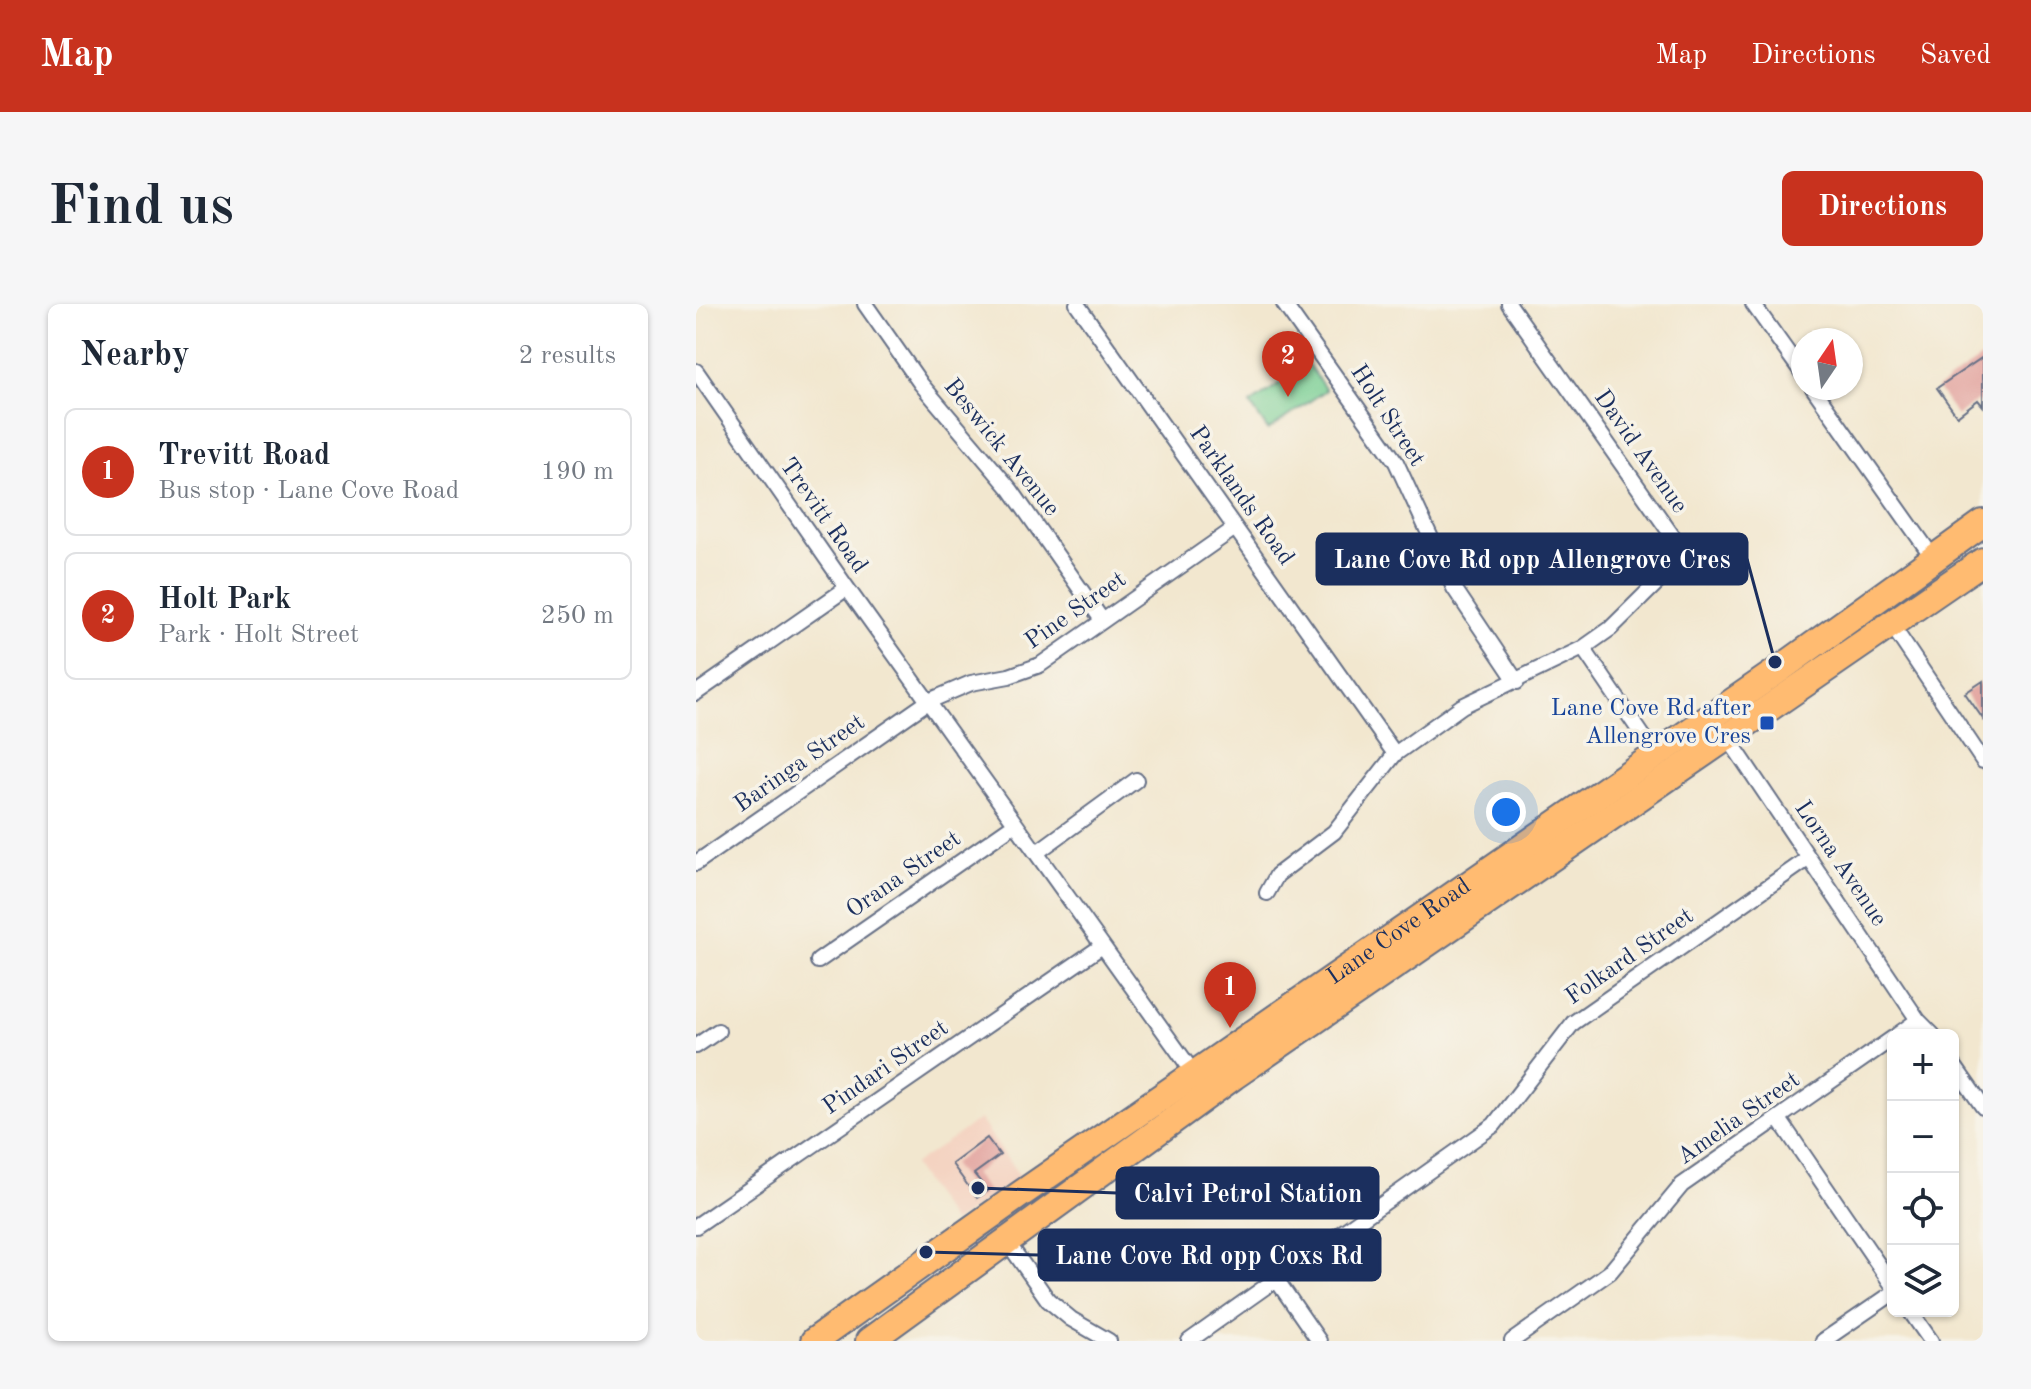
<!DOCTYPE html>
<html lang="en">
<head>
<meta charset="utf-8">
<style>
  body { margin:0; font-family:"Old Standard TT",serif; background:#f6f6f7; color:#1f2937 }
  .controls { position:absolute; right:24px; bottom:24px; display:grid; overflow:hidden; border-radius:12px; box-shadow:0 2px 6px #0004 }
  .controls button { width:72px; height:72px; display:grid; place-items:center; padding:0; border:0; border-bottom:2px solid #e0e1e3; background:#fff; color:#1f2937; font:40px sans-serif }
  .compass { position:absolute; left:1095px; top:24px; width:72px; height:72px; border-radius:50%; background:#fff; box-shadow:0 2px 6px #0004; rotate:13deg }
  .you { position:absolute; left:810px; top:508px; width:28px; height:28px; margin:-20px; border:6px solid #fff; border-radius:50%; background:#1a73e8; box-shadow:0 0 0 12px #1a73e833 }
  .badge { display:grid; place-items:center; width:52px; height:52px; border-radius:50%; background:#c8321e; color:#fff; font-size:26px; font-weight:700 }
  .pin { position:absolute; translate:-50% -66px; filter:drop-shadow(0 2px 4px #0008) }
  .pin::after { content:''; position:absolute; top:42px; width:28px; height:24px; background:inherit; clip-path:polygon(0 0,100% 0,50% 100%) }
  .list { margin:0; padding:0; list-style:none }
  h2 { display:flex; justify-content:space-between; align-items:center; height:104px; margin:0; padding:0 32px; font-size:34px }
  h2 small { font-size:26px; font-weight:400; color:#747a83 }
  .list li { display:grid; grid-template-columns:52px 1fr auto; gap:24px; align-items:center; box-sizing:border-box; height:128px; margin:0 16px 16px; padding:0 16px; border:2px solid #e0e1e3; border-radius:12px }
  .list b { display:block; font-size:30px; white-space:nowrap }
  .list p { margin:0; font-size:26px; white-space:nowrap; color:#747a83 }
  .list em { font-size:26px; font-style:normal; color:#747a83 }
  .icon { flex:none; width:44px; height:44px; fill:none; stroke:currentColor; stroke-width:2; stroke-linecap:round; stroke-linejoin:round }
  .map { position:relative; flex:none; width:1287px; height:1037px; overflow:hidden; border-radius:12px }
  header { display:flex; align-items:center; gap:48px; box-sizing:border-box; height:112px; padding:0 40px; background:#c8321e; color:#fff }
  header strong { font-size:38px }
  nav { display:flex; gap:44px; margin-inline-start:auto; font-size:28px }
  .intro { display:flex; align-items:center; justify-content:space-between; box-sizing:border-box; height:192px; padding:0 48px }
  h1 { margin:0; font-size:56px }
  .button { padding:20px 36px; border-radius:12px; background:#c8321e; color:#fff; font-size:28px; font-weight:700 }
  main { display:flex; gap:48px; padding:0 48px }
  aside { flex:1; background:#fff; border-radius:12px; box-shadow:0 2px 6px #0004 }
  .map>svg:first-child { display:block }
  .built { fill:#f4d3c1 }
  .green { fill:#79cf94; stroke:#4a7f79; stroke-width:2 }
  .building { fill:#e2a29d }
  .lines { fill:none; stroke-linecap:round; stroke-linejoin:round }
  .street-casing { stroke:#666f86; stroke-width:18 }
  .highway-casing { stroke:#666f86; stroke-width:30 }
  .street { stroke:#fff; stroke-width:14 }
  .highway { stroke:#ffbb71; stroke-width:26 }
  .transit-dot { fill:#1a4fb4; stroke:#f7f3e8; stroke-width:3 }
  .labels { text-anchor:middle; dominant-baseline:central; stroke-width:7; stroke-linejoin:round; paint-order:stroke }
  .street-label { font-size:24px; fill:#1b2f5e; stroke:#f7f3e8 }
  .transit-label { font-size:24px; fill:#164399; stroke:#f7f3e8; text-anchor:end }
  .leader { fill:none; stroke:#1b2f5e; stroke-width:3 }
  .callout-dot { fill:#1b2f5e; stroke:#f7f3e8; stroke-width:3 }
  .callout { fill:#1b2f5e; stroke:#1b2f5e; stroke-width:3 }
  .callout-label { font-size:26px; text-anchor:middle; font-weight:bold; fill:#fff }
</style>
</head>
<body>
<header>
<strong>Map</strong>
<nav><a>Map</a><a>Directions</a><a>Saved</a></nav>
</header>
<div class="intro"><h1>Find us</h1><a class="button">Directions</a></div>
<main>
<aside>
<h2>Nearby<small>2 results</small></h2>
<ul class="list">
<li><span class="badge">1</span><div><b>Trevitt Road</b><p>Bus stop · Lane Cove Road</p></div><em>190 m</em></li>
<li><span class="badge">2</span><div><b>Holt Park</b><p>Park · Holt Street</p></div><em>250 m</em></li>
</ul>
</aside>
<div class="map">
<svg width="1287" height="1037" viewBox="0 0 1287 1037">
  <rect width="100%" height="100%" fill="#f7f3e8"/>
  <filter id="ink" filterUnits="userSpaceOnUse"><feTurbulence type="fractalNoise" baseFrequency=".0125" numOctaves="2"/><feDisplacementMap in="SourceGraphic" scale="16" xChannelSelector="R" yChannelSelector="G"/><feConvolveMatrix kernelMatrix="1 2 1 2 8 2 1 2 1" color-interpolation-filters="sRGB"/></filter>
  <filter id="wash" filterUnits="userSpaceOnUse"><feTurbulence type="fractalNoise" baseFrequency=".006" numOctaves="4" result="noise"/><feDisplacementMap in="SourceGraphic" scale="32" xChannelSelector="R" yChannelSelector="G"/><feGaussianBlur stdDeviation="1.8" result="paint"/><feColorMatrix in="noise" values="0 0 0 0 0 0 0 0 0 0 0 0 0 0 0 0 0 1.4 0 .05"/><feComposite in="paint" operator="in"/></filter>
  <g filter="url(#wash)">
    <rect width="100%" height="100%" fill="#f2e7cf"/>
    <path class="built" d="M 284,815 L 324,873 L 257,919 L 217,861 Z"/>
    <path class="green" d="M 612,60 L 630,86 L 572,126 L 554,100 Z"/>
    <g id="blocks">
      <path class="building" d="M 1287,53 L 1287,102 L 1282,96 L 1261,112 L 1241,84 Z
        M 1287,377 L 1287,415 L 1269,389 Z
        M 291,834 L 304,851 L 278,870 L 292,887 L 281,894 L 256,860 Z"/>
    </g>
  </g>
  <g filter="url(#ink)">
    <use href="#blocks" fill-opacity="0" stroke="#666f86" stroke-width="2"/>
    <g class="lines">
      <g class="street-casing">
        <path id="street" d="M 169,0 L 225,80 L 315,186 L 406,316
          M 381,0 L 699,450
          M 588,0 L 700,158 L 758,284 L 821,378
          M 1057,0 L 1107,70
          M 0,67 L 151,284 L 499,771
          M 1117,84 L 1238,255
          M 1195,320 L 1287,457
          M 887,344 L 960,451
          M 0,389 L 151,284
          M 1028,428 L 1222,716 L 1237,731
          M 340,549 L 440,476
          M 0,559 L 233,397 L 275,379 L 313,372 L 344,361 L 539,224
          M 571,589 L 581,571 L 638,528 L 699,450 L 766,402 L 887,344 L 914,325 L 980,260 L 984,246 L 980,237 L 813,0
          M 122,657 L 319,520
          M 1201,731 L 1222,716
          M 0,742 L 22,727
          M 1257,760 L 1287,803
          M 1083,815 L 1197,982
          M 0,922 L 406,642
          M 310,936 L 352,996 L 375,1015 L 413,1037
          M 580,975 L 623,1037
          M 1214,1007 L 1235,1037
          M 493,1037 L 798,821 L 877,719 L 1113,554
          M 816,1037 L 914,968 L 986,881 L 1197,734
          M 1127,1037 L 1197,989"/>
      </g>
      <g class="highway-casing">
        <g id="highway">
          <path id="s1" d="M 118,1037 L 322,892 L 1084,365 L 1287,219"/>
          <path d="M 173,1037 L 538,772 L 1287,257"/>
        </g>
      </g>
      <use href="#street" class="street"/>
      <use href="#highway" class="highway"/>
    </g>
  </g>
  <rect class="transit-dot" x="1063" y="411" width="16" height="16" rx="4"/>
  <g class="labels">
    <g class="street-label">
      <text transform="translate(691 112) rotate(57)">Holt Street</text>
      <text transform="translate(305 144) rotate(51)">Beswick Avenue</text>
      <text transform="translate(944 148) rotate(55)">David Avenue</text>
      <text transform="translate(545 192) rotate(55)">Parklands Road</text>
      <text transform="translate(127 212) rotate(55)">Trevitt Road</text>
      <text transform="translate(380 307) rotate(-35)">Pine Street</text>
      <text transform="translate(104 460) rotate(-35)">Baringa Street</text>
      <text transform="translate(1144 560) rotate(56)">Lorna Avenue</text>
      <text transform="translate(208 571) rotate(-35)">Orana Street</text>
      <text stroke="none"><textPath href="#s1" startOffset="714">Lane Cove Road</textPath></text>
      <text transform="translate(934 653) rotate(-35)">Folkard Street</text>
      <text transform="translate(190 764) rotate(-35)">Pindari Street</text>
      <text transform="translate(1043 815) rotate(-35)">Amelia Street</text>
    </g>
    <g class="transit-label">
      <text x="1055" y="405">Lane Cove Rd after<tspan x="1055" dy="28">Allengrove Cres</tspan></text>
    </g>
  </g>
  <path class="leader" d="M1079 358L1051 255M282 884L421 889M230 948L343 951"/>
  <g class="callout-dot">
    <circle cx="1079" cy="358" r="8"/>
    <circle cx="282" cy="884" r="8"/>
    <circle cx="230" cy="948" r="8"/>
  </g>
  <g class="callout">
    <rect x="621" y="230" width="430" height="50" rx="8"/>
    <rect x="421" y="864" width="261" height="50" rx="8"/>
    <rect x="343" y="926" width="341" height="50" rx="8"/>
  </g>
  <g class="callout-label">
    <text x="836" y="264">Lane Cove Rd opp Allengrove Cres</text>
    <text x="552" y="898">Calvi Petrol Station</text>
    <text x="513" y="960">Lane Cove Rd opp Coxs Rd</text>
  </g>
</svg>
<div class="controls">
<button>+</button>
<button>−</button>
<button><svg class="icon" aria-label="locate" viewBox="0 0 24 24"><circle cx="12" cy="12" r="6"/><path d="M12 2v4M12 18v4M2 12h4M18 12h4"/></svg></button>
<button><svg class="icon" aria-label="layers" viewBox="0 0 24 24"><path d="M12 4l9 5-9 5-9-5zM3 14l9 5 9-5"/></svg></button>
</div>
<svg class="compass" viewBox="-18 -18 36 36"><path d="M0-13l5 13h-10z" fill="#e53935"/><path d="M0 13l5-13h-10z" fill="#747a83"/></svg>
<div class="you"></div>
<div class="pin badge" style="left:534px;top:724px">1</div>
<div class="pin badge" style="left:592px;top:93px">2</div>
</div>
</main>
</body>
</html>
